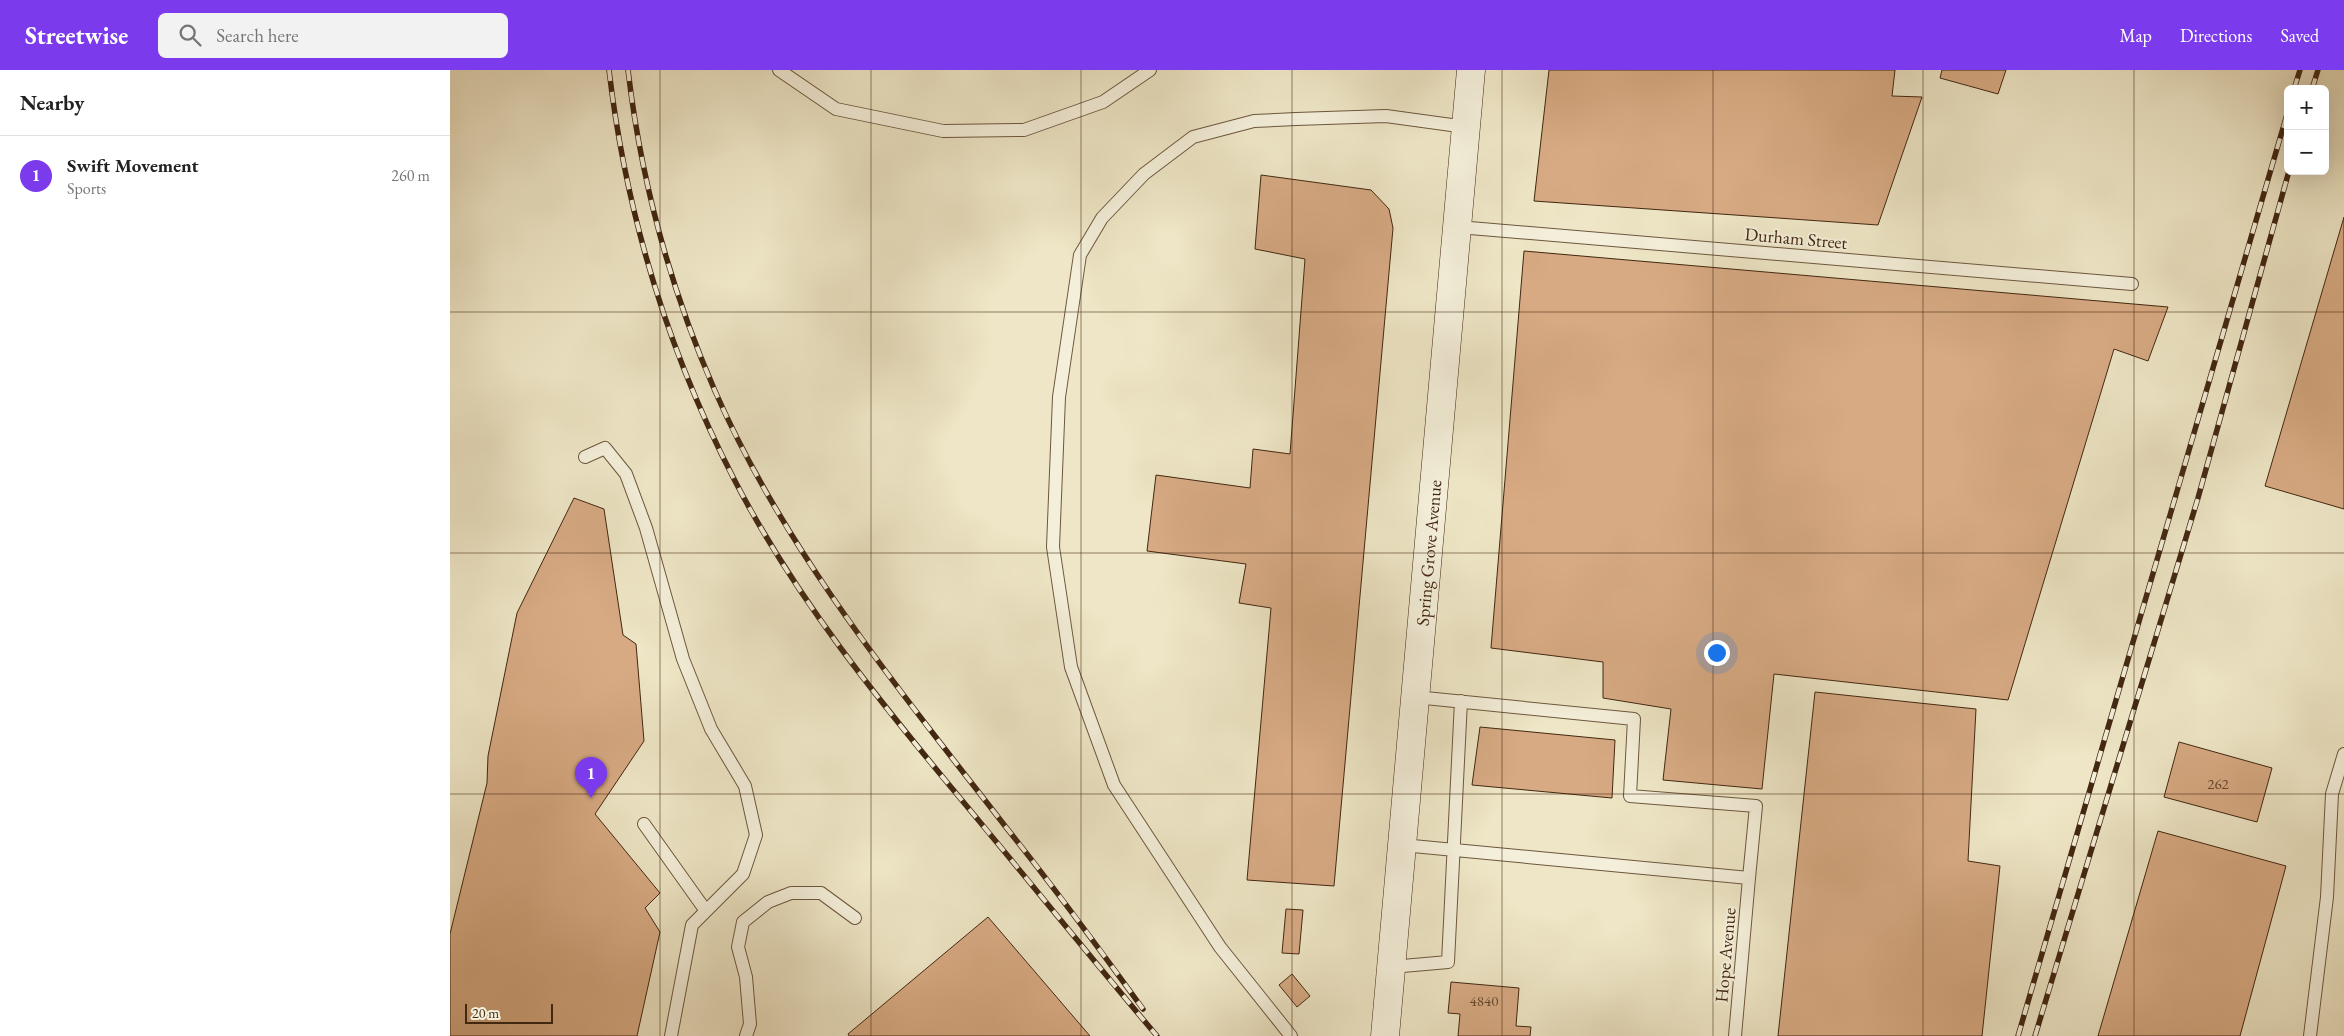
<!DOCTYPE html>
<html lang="en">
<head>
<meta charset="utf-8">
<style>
  body { margin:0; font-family:"EB Garamond",serif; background:#f2f2f2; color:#222 }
  .controls { position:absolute; right:15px; top:15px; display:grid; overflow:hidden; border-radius:8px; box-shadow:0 5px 20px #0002 }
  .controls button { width:45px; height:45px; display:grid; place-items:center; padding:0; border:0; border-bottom:1px solid #e0e0e0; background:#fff; color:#222; font:25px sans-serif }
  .scale { position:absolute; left:15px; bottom:12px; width:88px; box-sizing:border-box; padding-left:5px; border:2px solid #422711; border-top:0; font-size:14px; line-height:18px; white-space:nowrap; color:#422711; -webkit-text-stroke:4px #f4efda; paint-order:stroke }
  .you { position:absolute; left:1266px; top:582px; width:18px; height:18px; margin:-12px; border:4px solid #fff; border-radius:50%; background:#1a73e8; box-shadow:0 0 0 8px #1a73e833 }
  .badge { display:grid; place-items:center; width:32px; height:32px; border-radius:50%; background:#7c3aed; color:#fff; font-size:16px; font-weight:700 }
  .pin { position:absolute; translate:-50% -41px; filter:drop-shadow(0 1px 2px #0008) }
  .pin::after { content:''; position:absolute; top:26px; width:18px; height:15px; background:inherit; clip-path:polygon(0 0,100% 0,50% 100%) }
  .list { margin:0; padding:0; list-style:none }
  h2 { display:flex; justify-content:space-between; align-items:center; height:65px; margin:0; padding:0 20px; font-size:21px }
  h2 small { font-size:16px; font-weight:400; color:#767676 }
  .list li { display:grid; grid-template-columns:32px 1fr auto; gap:15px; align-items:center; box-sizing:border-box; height:80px; padding:0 20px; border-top:1px solid #e0e0e0 }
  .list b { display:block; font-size:19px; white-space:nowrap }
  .list p { margin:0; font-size:16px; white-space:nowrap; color:#767676 }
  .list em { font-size:16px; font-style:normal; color:#767676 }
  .icon { flex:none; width:28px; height:28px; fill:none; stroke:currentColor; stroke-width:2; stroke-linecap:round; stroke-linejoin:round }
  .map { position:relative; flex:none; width:1894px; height:966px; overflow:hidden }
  header { display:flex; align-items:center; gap:30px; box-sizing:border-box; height:70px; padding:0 25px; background:#7c3aed; color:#fff }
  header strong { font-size:24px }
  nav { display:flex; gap:28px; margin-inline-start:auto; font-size:18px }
  .search { width:350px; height:45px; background:#f2f2f2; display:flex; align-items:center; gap:12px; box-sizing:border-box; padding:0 18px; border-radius:8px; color:#767676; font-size:19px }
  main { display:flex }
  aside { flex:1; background:#fff }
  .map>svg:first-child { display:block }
  .building { fill:#d7aa83; stroke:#422711 }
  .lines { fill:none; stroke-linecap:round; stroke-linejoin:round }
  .service-casing { stroke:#6d573e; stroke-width:14 }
  .secondary-casing { stroke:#422711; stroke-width:29 }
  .service { stroke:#f4efda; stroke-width:12 }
  .secondary { stroke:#f4efda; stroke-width:28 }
  .rail-casing { stroke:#422711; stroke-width:5.5 }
  .rail { stroke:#f4efda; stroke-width:4; stroke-dasharray:11; stroke-linecap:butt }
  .grid { fill:none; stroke:#422711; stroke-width:1; stroke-opacity:0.55 }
  .labels { text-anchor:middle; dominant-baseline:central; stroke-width:4; stroke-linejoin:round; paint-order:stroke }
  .number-label { font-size:15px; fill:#67482e }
  .street-label { font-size:18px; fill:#422711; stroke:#f4efda }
</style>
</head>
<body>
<header>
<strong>Streetwise</strong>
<div class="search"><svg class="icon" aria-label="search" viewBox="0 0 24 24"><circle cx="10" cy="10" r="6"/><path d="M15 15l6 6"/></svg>Search here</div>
<nav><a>Map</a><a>Directions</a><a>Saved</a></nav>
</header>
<main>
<aside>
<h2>Nearby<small></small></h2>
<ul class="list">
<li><span class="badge">1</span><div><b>Swift Movement</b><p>Sports</p></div><em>260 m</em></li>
</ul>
</aside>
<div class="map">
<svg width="1894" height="966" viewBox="0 0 1894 966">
  <rect width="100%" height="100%" fill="#eee6c6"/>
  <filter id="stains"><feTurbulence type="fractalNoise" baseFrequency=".004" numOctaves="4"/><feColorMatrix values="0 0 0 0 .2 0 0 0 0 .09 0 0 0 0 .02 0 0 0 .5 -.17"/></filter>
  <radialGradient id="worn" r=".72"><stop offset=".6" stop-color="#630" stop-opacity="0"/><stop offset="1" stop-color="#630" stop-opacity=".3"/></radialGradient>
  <path class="building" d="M 1099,0 L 1445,0 L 1442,26 L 1472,27 L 1428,155 L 1084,131 Z
    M 1492,0 L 1556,0 L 1548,24 L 1490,8 Z
    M 811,105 L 921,120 L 939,139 L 943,158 L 884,816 L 797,810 L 821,538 L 789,533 L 796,494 L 697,481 L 706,405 L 800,418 L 803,379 L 840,384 L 855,189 L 805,179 Z
    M 1894,147 L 1894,439 L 1815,416 Z
    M 1074,181 L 1718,237 L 1698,291 L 1664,279 L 1558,630 L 1324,604 L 1312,719 L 1213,710 L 1221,639 L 1153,628 L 1153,592 L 1041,578 Z
    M 124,428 L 154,439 L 173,565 L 186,574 L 194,671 L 145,744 L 210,823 L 195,838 L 210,862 L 187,966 L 0,966 L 0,864 L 37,713 L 38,686 L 67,543 Z
    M 1365,622 L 1526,639 L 1518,791 L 1550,796 L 1532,966 L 1328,966 Z
    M 1030,657 L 1165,670 L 1162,728 L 1022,715 Z
    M 1729,672 L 1822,698 L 1807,752 L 1714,727 Z
    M 1708,761 L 1836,796 L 1790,966 L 1648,966 Z
    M 836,839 L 853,840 L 849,884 L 832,883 Z
    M 538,847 L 640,966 L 399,966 L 398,964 Z
    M 842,904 L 860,926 L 847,937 L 829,915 Z
    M 1001,912 L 1069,918 L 1066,956 L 1081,957 L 1080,966 L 1008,966 L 1010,944 L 998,943 Z"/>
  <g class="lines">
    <g class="service-casing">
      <path id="service" d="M 329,0 L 386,39 L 493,61 L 574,60 L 653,32 L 700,0
        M 1008,157 L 1682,214
        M 135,387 L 155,378 L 176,404 L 196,458 L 233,589 L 261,659 L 295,716 L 306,765 L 293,804 L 242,855 L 221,966
        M 194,754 L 256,841
        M 952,775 L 1299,808 L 1306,736 L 1180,726 L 1184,649 L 965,627
        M 941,897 L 998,892 L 1011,631
        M 296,966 L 300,954 L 296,907 L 288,877 L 293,852 L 318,832 L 341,823 L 371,823 L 405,848
        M 841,966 L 770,877 L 664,715 L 621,597 L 603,477 L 609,327 L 630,185 L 652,148 L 694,104 L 743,67 L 804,51 L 846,49 L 936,46 L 1016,57
        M 1285,966 L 1299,808
        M 1860,966 L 1877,827 L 1882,724 L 1894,684"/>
    </g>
    <g class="secondary-casing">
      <g id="secondary">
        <path id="s1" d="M 935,966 L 1021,0"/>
      </g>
    </g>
    <use href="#service" class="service"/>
    <use href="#secondary" class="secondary"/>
    <g class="rail-casing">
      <path id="rail" d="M 159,0 C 176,144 218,282 285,411 C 346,529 430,632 515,734 C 579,811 642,889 707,966
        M 178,0 C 191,111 220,218 265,321 C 335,481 448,618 555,756 C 603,816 648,877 693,939
        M 1844,19 L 1850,0
        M 1862,19 L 1868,0
        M 1568,966 L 1838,41
        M 1585,966 L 1748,428 L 1839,101"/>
    </g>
    <use href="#rail" class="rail"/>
  </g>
  <path class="grid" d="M 210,0 L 210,966M 421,0 L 421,966M 631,0 L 631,966M 842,0 L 842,966M 1052,0 L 1052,966M 1263,0 L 1263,966M 1473,0 L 1473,966M 1684,0 L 1684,966M 0,242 L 1894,242M 0,483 L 1894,483M 0,724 L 1894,724"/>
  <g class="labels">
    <g class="number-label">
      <text x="1768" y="713">262</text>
      <text x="1034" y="930">4840</text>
    </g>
    <g class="street-label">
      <text transform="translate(1346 168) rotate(5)">Durham Street</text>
      <text stroke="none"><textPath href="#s1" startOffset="485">Spring Grove Avenue</textPath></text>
      <text transform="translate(1275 885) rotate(-85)">Hope Avenue</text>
    </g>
  </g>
  <rect width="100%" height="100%" filter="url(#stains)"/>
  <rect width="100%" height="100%" fill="url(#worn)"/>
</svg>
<div class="controls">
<button>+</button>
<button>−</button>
</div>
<div class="scale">20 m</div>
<div class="you"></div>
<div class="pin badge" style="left:141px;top:728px">1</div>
</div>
</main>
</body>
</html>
